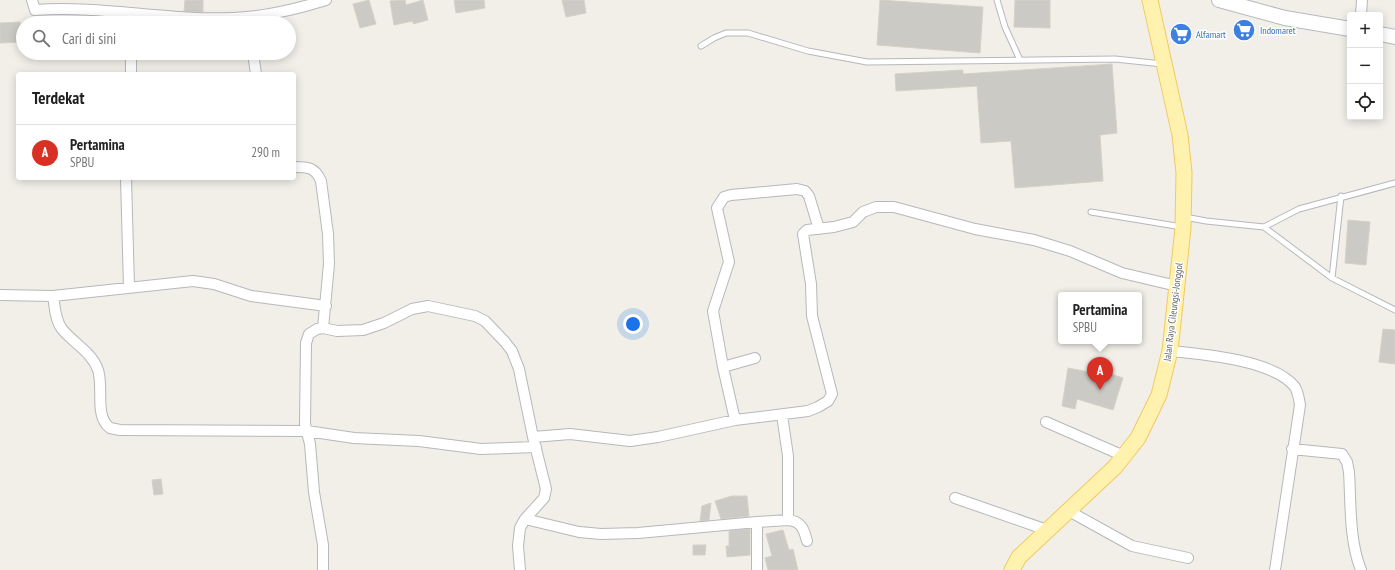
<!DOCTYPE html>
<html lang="id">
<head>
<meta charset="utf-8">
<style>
  body { margin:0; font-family:"PT Sans Narrow",sans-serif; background:#f2f2f2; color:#222 }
  .controls { position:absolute; right:12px; top:12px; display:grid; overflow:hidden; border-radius:4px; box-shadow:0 2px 10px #0003 }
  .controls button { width:36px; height:36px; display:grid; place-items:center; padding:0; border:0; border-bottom:1px solid #e0e0e0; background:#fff; color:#222; font:20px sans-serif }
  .you { position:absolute; left:633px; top:324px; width:14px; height:14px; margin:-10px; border:3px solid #fff; border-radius:50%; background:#1a73e8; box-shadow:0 0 0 6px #1a73e833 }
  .badge { display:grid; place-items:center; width:26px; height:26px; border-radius:50%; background:#d93025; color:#fff; font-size:13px; font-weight:700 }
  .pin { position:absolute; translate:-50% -33px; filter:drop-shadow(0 1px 2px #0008) }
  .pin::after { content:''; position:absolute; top:21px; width:14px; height:12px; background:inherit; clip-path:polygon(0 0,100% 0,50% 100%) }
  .popup { position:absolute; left:1058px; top:292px; width:84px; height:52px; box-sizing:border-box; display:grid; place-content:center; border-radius:4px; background:#fff; filter:drop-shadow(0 1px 3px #0005); font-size:13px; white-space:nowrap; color:#767676 }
  .popup b { font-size:15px; color:#222 }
  .popup::after { content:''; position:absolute; left:50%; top:100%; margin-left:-8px; border:8px solid transparent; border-top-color:#fff }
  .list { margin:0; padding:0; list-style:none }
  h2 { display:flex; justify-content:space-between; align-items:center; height:52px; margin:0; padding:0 16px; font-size:17px }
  h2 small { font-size:13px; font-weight:400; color:#767676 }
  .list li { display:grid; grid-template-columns:26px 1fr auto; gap:12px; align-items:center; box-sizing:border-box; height:56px; padding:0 16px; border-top:1px solid #e0e0e0 }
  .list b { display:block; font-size:15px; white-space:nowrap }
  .list p { margin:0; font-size:13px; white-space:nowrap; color:#767676 }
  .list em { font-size:13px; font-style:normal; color:#767676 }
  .icon { flex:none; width:22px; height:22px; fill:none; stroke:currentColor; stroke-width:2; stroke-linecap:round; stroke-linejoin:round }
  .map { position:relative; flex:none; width:1395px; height:570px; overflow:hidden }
  .search { position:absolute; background:#fff; box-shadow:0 2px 10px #0003; left:16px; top:16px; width:280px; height:44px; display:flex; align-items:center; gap:10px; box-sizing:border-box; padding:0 14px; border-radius:22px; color:#767676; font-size:15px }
  .panel { position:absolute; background:#fff; box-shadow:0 2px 10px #0003; left:16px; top:72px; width:280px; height:108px; border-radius:4px }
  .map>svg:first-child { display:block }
  .building { fill:#cccac5; stroke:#d6d1c6 }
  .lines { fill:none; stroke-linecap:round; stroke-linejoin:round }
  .lane-casing { stroke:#b5b8bc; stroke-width:7 }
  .street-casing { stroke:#b5b8bc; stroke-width:12 }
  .secondary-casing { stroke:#b6babf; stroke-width:16 }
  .primary-casing { stroke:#f2c960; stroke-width:17 }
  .lane { stroke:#fff; stroke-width:5 }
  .street { stroke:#fff; stroke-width:10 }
  .secondary { stroke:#fff; stroke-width:14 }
  .primary { stroke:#fff2af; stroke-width:15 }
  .labels { text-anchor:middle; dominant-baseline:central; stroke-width:3; stroke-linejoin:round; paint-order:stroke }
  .shop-label { font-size:10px; fill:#366cbe; stroke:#fff; text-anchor:start }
  .street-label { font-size:10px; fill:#5f6368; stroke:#fff }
</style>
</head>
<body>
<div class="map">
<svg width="1395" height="570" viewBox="0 0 1395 570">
  <rect width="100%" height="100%" fill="#f1efe8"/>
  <path class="building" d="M 185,0 L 203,0 L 203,12 L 184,11 Z
    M 369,0 L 376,24 L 360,28 L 353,4 Z
    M 405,0 L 406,5 L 423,0 L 428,20 L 413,24 L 413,21 L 394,25 L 390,1 Z
    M 454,0 L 484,0 L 485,8 L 456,13 Z
    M 562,0 L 584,0 L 586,13 L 566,17 Z
    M 880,0 L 983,7 L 980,53 L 877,45 Z
    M 1015,0 L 1050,0 L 1050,28 L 1014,27 Z
    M 20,22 L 21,42 L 0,43 L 0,23 Z
    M 1112,64 L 1117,133 L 1100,135 L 1103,181 L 1015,188 L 1011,141 L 981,143 L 977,86 L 896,91 L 895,74 L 963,70 L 963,74 Z
    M 1348,220 L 1370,222 L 1366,265 L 1345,263 Z
    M 1383,329 L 1395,330 L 1395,364 L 1379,362 Z
    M 1090,367 L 1123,378 L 1113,410 L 1077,399 L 1075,409 L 1062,406 L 1068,368 L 1089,372 Z
    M 161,479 L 163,494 L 154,495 L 152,480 Z
    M 732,496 L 747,496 L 749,516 L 721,519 L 715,501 Z
    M 711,503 L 709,520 L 700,521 L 702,506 Z
    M 750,529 L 750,555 L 727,557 L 726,546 L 729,546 L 729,531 Z
    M 783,530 L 789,550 L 793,549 L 798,570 L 768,570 L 765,558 L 772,556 L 766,534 Z
    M 693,545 L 706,545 L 705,555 L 693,555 Z"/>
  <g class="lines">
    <g class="lane-casing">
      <path id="lane" d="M 997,0 L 1005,27 L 1020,60
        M 701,46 L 714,38 L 726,33 L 748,33 L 808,51 L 867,62 L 1115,59 L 1163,64
        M 1091,212 L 1182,227
        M 1185,217 L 1206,221 L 1264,227 L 1299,209 L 1395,183
        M 1264,227 L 1332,278 L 1395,310
        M 1332,278 L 1341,196"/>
    </g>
    <g class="street-casing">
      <path id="street" d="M 32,0 L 35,10 C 102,5 167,21 233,18 C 264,17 297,9 326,0
        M 1361,15 L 1362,0
        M 131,23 L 131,13
        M 253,53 L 256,74
        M 131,74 L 131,53
        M 294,167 C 308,167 315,167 321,181 L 328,234 L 329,264 L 323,328 L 317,329 L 309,334 L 306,343 L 305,424 L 310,444 L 314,492 L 323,545 L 323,570
        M 126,178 L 129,287
        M 0,295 L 53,296 L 193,281 L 214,284 L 251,296 L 326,306
        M 53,296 C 55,307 55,320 62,329 C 73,343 92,352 98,370 C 104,388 94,416 110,428 L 120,430 L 307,431 L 354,438 L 419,441 L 481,449 L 536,447
        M 323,328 L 337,331 L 363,330 L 384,323 L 412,309 L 428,306 L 475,316 L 485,321 L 505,342 L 512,351 L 519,369 L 533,437 L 546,489 L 544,498 L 525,519 L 520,528 L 518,546 L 520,570
        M 1170,351 C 1202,354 1274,360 1295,387 C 1298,392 1299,399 1300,405 L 1275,570
        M 723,367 L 755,358
        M 735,420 L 808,411 L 818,407 L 828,401 L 832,394 L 812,316 L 811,284 L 803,234 L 807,230 L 834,227 L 853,222 L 863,212 L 876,207 L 894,207 L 975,229 L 1034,240 L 1070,251 L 1122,273 L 1177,286
        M 1046,422 L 1124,456
        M 533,437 L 570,434 L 630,441 L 658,437 L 735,420 L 723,367 L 713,311 L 729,262 L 717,208 L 724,197 L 731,195 L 797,189 L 805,191 L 809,196 L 819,229
        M 1292,449 L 1342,454 L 1347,462 L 1349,472 C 1351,504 1349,540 1361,570
        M 955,498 L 1047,530
        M 1067,510 L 1132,546 L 1188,558
        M 525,519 L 579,532 L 601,534 L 638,533 L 757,522 L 757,570
        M 788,520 C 801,521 804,529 807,541
        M 757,522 L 788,520 L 788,456 L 782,415"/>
    </g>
    <g class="secondary-casing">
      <path id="secondary" d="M 1219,0 L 1285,18 L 1350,29
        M 1380,34 L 1395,37"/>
    </g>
    <g class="primary-casing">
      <path id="primary" d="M 1012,570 L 1019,557 L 1115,467 L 1138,438 L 1159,395 L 1170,351 L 1183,228 L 1184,173 L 1180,135 L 1150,0"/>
    </g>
    <use href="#lane" class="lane"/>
    <use href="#street" class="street"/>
    <use href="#secondary" class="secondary"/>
    <use href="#primary" class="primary"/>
  </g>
  <defs>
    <g id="supermarket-disc" transform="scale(1.15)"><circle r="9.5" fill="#3f7fe0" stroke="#fff"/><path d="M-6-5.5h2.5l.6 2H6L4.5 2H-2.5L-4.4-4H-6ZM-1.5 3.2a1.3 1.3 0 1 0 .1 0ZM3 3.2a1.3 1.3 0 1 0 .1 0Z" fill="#fff"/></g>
  </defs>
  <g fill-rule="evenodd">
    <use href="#supermarket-disc" x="1244" y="30"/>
    <use href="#supermarket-disc" x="1181" y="34"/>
  </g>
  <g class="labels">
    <g class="shop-label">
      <text x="1260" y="30">Indomaret</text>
      <text x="1196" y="34">Alfamart</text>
    </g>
    <g class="street-label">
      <text transform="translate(1173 312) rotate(-83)">Jalan Raya Cileungsi-Jonggol</text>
    </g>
  </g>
</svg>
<div class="controls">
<button>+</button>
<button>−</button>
<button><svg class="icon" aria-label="locate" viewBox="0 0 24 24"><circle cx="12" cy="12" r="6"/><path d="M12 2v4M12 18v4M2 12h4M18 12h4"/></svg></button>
</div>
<div class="you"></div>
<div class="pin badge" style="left:1100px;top:390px">A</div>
<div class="popup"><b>Pertamina</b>SPBU</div>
<div class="search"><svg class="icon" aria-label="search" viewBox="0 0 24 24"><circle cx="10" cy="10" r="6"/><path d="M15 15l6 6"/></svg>Cari di sini</div>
<section class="panel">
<h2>Terdekat<small></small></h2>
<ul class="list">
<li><span class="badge">A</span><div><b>Pertamina</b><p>SPBU</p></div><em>290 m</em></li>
</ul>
</section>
</div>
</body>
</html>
